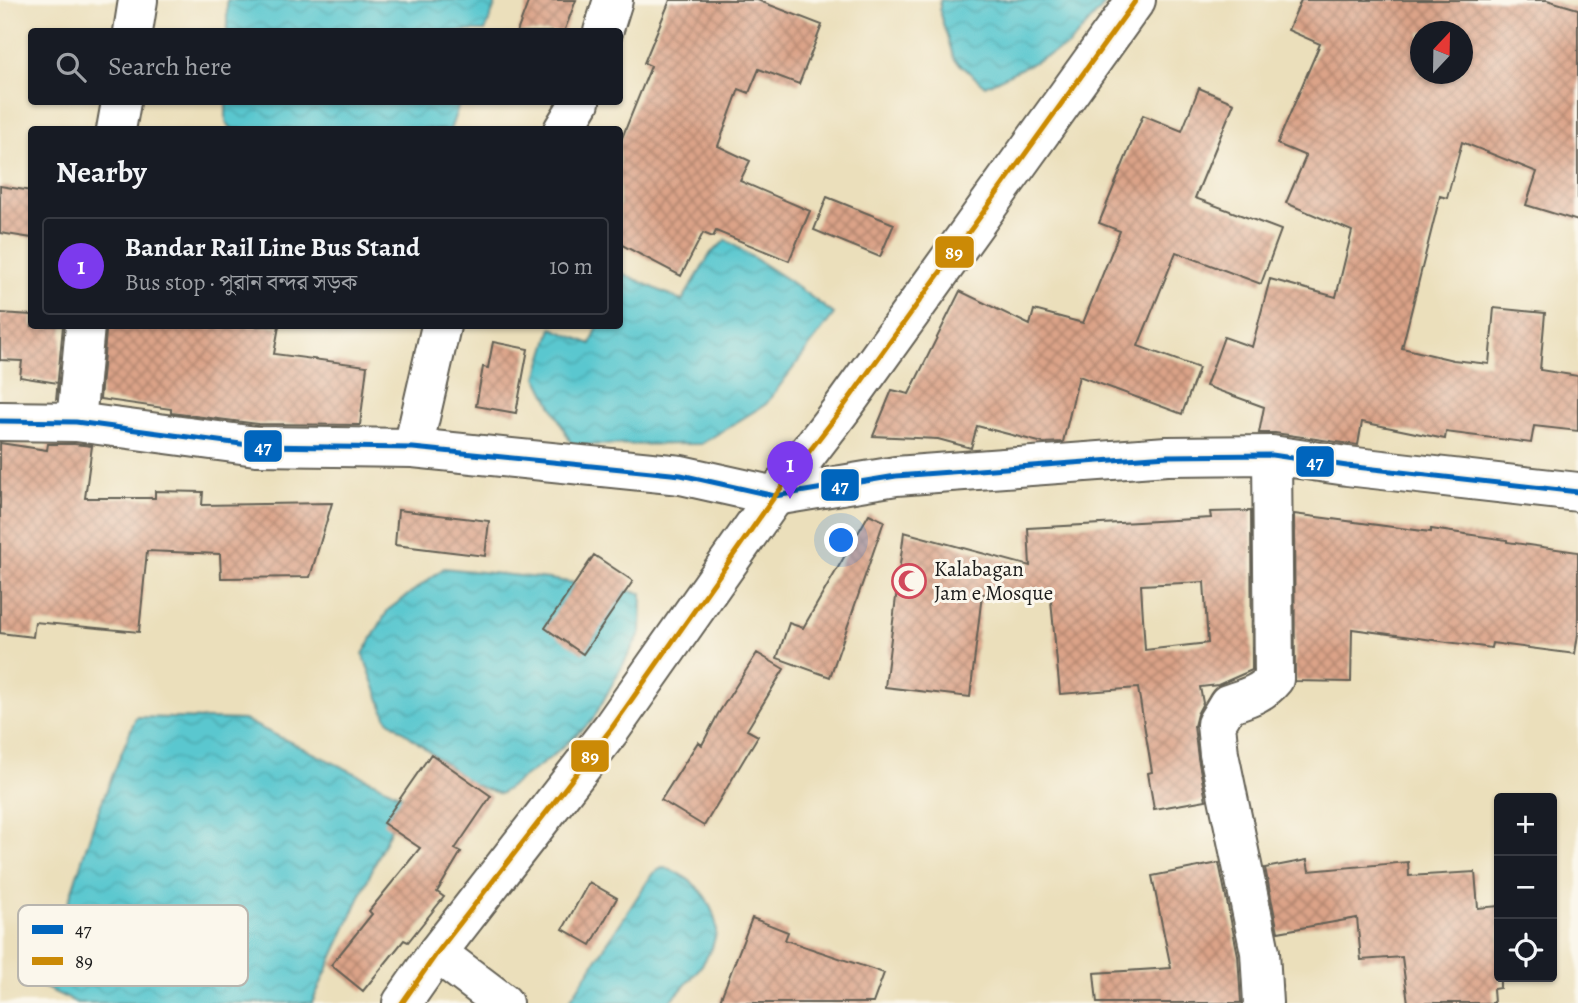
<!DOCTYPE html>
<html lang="en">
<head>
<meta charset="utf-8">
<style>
  body { margin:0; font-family:Alegreya,"Noto Serif Bengali",serif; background:#20242c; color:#f1f3f6 }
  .controls { position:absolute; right:21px; bottom:21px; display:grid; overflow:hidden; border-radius:7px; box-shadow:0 2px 5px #0004 }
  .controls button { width:63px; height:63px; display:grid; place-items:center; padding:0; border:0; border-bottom:2px solid #363941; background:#171b24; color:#f1f3f6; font:35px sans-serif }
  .compass { position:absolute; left:1410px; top:21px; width:63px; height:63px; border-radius:50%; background:#171b24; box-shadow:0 2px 5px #0004; rotate:22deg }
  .you { position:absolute; left:842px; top:541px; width:24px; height:24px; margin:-18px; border:5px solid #fff; border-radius:50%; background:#1a73e8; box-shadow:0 0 0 10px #1a73e833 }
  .badge { display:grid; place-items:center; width:46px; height:46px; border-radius:50%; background:#7c3aed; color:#fff; font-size:23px; font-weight:700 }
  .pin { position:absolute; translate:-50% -58px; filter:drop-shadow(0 2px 4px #0008) }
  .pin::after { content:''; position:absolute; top:37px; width:24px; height:21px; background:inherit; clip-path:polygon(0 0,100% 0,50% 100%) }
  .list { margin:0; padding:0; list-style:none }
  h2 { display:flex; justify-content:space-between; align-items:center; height:91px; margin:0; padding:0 28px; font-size:30px }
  h2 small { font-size:23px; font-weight:400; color:#9ea1a6 }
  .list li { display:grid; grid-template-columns:46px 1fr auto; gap:21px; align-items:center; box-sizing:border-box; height:98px; margin:0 14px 14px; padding:0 14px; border:2px solid #363941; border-radius:7px }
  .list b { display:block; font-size:26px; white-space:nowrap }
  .list p { margin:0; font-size:23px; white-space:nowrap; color:#9ea1a6 }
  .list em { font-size:23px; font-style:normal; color:#9ea1a6 }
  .icon { flex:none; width:38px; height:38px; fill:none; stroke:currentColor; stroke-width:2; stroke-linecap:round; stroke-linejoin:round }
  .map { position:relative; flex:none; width:1578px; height:1003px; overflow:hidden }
  .search { position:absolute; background:#171b24; box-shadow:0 2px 5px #0004; left:28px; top:28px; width:595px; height:77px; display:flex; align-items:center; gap:18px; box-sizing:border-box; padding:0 24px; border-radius:7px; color:#9ea1a6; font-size:26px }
  .panel { position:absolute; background:#171b24; box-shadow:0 2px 5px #0004; left:28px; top:126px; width:595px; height:203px; border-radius:7px }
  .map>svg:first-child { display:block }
  .water { fill:url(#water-waves); stroke:#3b7276; stroke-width:2 }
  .building { fill:url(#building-cross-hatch); fill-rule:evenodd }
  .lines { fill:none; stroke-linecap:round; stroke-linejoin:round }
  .minor-casing { stroke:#646054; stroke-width:42 }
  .major-casing { stroke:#646054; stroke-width:42 }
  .minor { stroke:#fff; stroke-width:38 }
  .major { stroke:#fff; stroke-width:38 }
  .bus-1-casing { stroke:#fbf7ec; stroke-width:10 }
  .bus-2-casing { stroke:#fbf7ec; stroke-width:10 }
  .bus-1 { stroke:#0065bd; stroke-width:5 }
  .bus-2 { stroke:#cb8a06; stroke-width:5 }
  .labels { text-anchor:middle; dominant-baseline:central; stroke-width:6; stroke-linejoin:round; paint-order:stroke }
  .poi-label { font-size:21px; fill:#1c1c1c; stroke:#fbf7ec; text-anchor:start }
  .key { fill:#fbf7ec; stroke:#b8b5ae; stroke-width:2 }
  .key-label { font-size:19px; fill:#1c1c1c }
  .line-badge { stroke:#fbf7ec; stroke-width:2.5 }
  .badge-label { font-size:19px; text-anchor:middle; font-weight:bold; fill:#fff }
</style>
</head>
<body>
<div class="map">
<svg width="1578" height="1003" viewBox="0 0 1578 1003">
  <defs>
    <pattern id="water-waves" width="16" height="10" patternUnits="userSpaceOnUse" patternTransform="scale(1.75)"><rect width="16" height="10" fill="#5ac7cf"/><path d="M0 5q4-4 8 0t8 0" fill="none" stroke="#4eaab1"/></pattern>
    <pattern id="building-cross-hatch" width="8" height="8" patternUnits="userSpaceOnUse" patternTransform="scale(1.75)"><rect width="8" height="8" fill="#dba388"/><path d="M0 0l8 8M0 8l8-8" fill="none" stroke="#b1846e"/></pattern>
  </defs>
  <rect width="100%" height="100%" fill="#fbf7ec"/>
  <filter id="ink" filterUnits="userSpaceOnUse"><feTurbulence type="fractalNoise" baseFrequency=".0143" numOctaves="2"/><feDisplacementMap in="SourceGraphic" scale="14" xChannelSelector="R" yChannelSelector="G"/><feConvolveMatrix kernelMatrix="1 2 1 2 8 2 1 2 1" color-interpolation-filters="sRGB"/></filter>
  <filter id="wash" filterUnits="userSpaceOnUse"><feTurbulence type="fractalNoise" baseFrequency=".00686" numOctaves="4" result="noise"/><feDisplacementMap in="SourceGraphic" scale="28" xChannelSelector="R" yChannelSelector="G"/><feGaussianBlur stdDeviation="1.57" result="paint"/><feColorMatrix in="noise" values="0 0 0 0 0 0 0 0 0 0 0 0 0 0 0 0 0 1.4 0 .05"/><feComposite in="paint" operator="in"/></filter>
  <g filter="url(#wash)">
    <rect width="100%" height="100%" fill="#ebdfbb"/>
    <path class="water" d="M 227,0 L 497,0 L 485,31 L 227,32 Z
      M 940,0 L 1109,0 L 1068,46 L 985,86 L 954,59 L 940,14 Z
      M 226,102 L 460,102 L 450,130 L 232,129 L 226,122 Z
      M 726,240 L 788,280 L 834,314 L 766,404 L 701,444 L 572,445 L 537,377 L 552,328 L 591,344 L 598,326 L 620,326 L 620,272 L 682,301 L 711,253 Z
      M 444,568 L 549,579 L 642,593 L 641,632 L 592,721 L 545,762 L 500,794 L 472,784 L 387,719 L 363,654 L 388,610 Z
      M 136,717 L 244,720 L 405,797 L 312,1003 L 77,1003 L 41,986 L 97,814 Z
      M 664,867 C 682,874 701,886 709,904 C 712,911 716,918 716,925 C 719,953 686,984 669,1003 L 568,1003 L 653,873 Z"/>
    <g id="blocks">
      <path class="building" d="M 529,0 L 576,0 L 564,32 L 517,32 Z
        M 670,0 L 757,0 L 822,25 L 799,84 L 759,69 L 749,93 L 739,89 L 718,146 L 750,161 L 740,181 L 810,211 L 789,261 L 716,231 L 713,237 L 703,233 L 681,276 L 620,244 L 620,143 L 651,66 L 644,63 Z
        M 1301,0 L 1547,0 L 1578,9 L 1578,221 L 1526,205 L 1537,172 L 1462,142 L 1447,198 L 1440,196 L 1402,348 L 1453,360 L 1489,364 L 1494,308 L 1545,313 L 1540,370 L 1578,376 L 1578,431 L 1534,426 L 1531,443 L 1446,432 L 1445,439 L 1362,422 L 1358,445 L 1350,444 L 1275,433 L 1259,433 L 1264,407 L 1206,386 L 1224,337 L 1252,347 L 1270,279 L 1336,297 L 1352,231 L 1286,203 L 1306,156 L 1277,144 L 1320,44 L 1288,30 ZM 1420,32 L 1462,32 L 1462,74 L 1420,74 Z
        M 1199,88 L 1234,103 L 1195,198 L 1281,230 L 1261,284 L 1176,252 L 1138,346 L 1199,368 L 1182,414 L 1079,376 L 1063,442 L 1043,443 L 977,426 L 971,448 L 938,439 L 873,436 L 892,390 L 909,394 L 960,291 L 1030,325 L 1034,310 L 1083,323 L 1120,231 L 1099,223 L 1143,115 L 1182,131 Z
        M 0,186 L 32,191 L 32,238 L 0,233 Z
        M 827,197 L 894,224 L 880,257 L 814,230 Z
        M 0,313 L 32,315 L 32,326 L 63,326 L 56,400 L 58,383 L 20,377 L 22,361 L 0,360 Z
        M 108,326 L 279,326 L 274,354 L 367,366 L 360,425 L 258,424 L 171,413 L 171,409 L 100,399 L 106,332 Z
        M 493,342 L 528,349 L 516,413 L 476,406 L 483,367 L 488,368 Z
        M 0,443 L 47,450 L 48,444 L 74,444 L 92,446 L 85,498 L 155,498 L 155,491 L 203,492 L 202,505 L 332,503 L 310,577 L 221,578 L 220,554 L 147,551 L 139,632 L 35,622 L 33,637 L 0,633 Z
        M 398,510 L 489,521 L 485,556 L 395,545 Z
        M 1251,511 L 1252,670 L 1218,685 L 1200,687 L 1203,703 L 1197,714 L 1194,726 L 1198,758 L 1206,800 L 1154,809 L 1148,773 L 1152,772 L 1138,688 L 1060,694 L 1050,590 L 982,594 L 970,697 L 885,687 L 904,532 L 1030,566 L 1028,528 L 1211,518 L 1210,512 ZM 1204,582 L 1208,643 L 1145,650 L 1141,585 Z
        M 869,514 L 884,521 L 830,677 L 777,658 L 789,623 L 803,628 Z
        M 1294,514 L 1431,532 L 1431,529 L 1507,540 L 1507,542 L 1578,552 L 1578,634 L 1575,654 L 1492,643 L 1491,648 L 1352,629 L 1351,682 L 1295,681 Z
        M 594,555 L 633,581 L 583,654 L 545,628 Z
        M 757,653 L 784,669 L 747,730 L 758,736 L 704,826 L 661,800 L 698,742 L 702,745 L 718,714 Z
        M 431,754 L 491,796 L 455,849 L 461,852 L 437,892 L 444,897 L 408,942 L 404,940 L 363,991 L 331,965 L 372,914 L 369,911 L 420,848 L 383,823 Z
        M 1307,860 L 1309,871 L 1408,862 L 1409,876 L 1475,872 L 1478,908 L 1499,906 L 1500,988 L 1493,989 L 1494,1003 L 1408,1003 L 1402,957 L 1361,960 L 1357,918 L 1278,932 L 1265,868 Z
        M 1219,863 L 1238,955 L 1241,1003 L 1097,1003 L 1094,973 L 1171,968 L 1152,876 Z
        M 589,882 L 617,898 L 591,945 L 563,929 Z
        M 752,918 L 788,932 L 785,940 L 884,973 L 873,1003 L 719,1003 Z"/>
    </g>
  </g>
  <g filter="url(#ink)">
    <use href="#blocks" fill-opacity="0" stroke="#646054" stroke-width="2"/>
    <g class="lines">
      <g class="minor-casing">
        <path id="minor" d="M 133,32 L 138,0
          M 603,32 L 613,0
          M 116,130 L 121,102
          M 563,130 L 580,102
          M 0,421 L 76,422 L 256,446 L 413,448 L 681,475 L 775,496 L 896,476 L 1167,456 L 1272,455 L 1347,466 L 1578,492
          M 76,422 L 85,326
          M 413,448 L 441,326
          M 437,953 L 503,1003
          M 1263,1003 L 1260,952 L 1219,754 L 1216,724 L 1228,704 C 1245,698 1262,694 1274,679 L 1272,455"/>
      </g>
      <g class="major-casing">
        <path id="major" d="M 402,1003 L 437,953 L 611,729 L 775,496 L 841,410 L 1136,0"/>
      </g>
      <use href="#minor" class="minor"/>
      <use href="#major" class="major"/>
      <g class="bus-1-casing">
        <path id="bus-1" d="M 0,421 L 76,422 L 256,446 L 413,448 L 681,475 L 775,496 L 896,476 L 1167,456 L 1272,455 L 1347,466 L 1578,492"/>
      </g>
      <g class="bus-2-casing">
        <path id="bus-2" d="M 402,1003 L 437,953 L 611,729 L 775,496 L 841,410 L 1136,0"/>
      </g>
      <use href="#bus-1" class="bus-1"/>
      <use href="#bus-2" class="bus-2"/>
    </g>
  </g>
  <defs>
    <g id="mosque-ring" transform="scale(1.75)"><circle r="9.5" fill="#fbf7ec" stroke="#d1495b" stroke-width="1.5"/><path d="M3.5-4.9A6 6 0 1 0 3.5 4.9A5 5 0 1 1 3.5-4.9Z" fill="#d1495b"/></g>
  </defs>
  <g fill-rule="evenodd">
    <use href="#mosque-ring" x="909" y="581"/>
  </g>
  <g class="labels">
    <g class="poi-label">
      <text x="934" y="569">Kalabagan<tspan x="934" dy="24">Jam e Mosque</tspan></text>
    </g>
  </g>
  <rect x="18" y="905" width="230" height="81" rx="10" class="key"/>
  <rect x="32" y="925" width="31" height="9" fill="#0065bd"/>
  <rect x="32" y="957" width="31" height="8" fill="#cb8a06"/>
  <g class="key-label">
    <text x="75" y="936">47</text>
    <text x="75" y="968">89</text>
  </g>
  <g class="line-badge">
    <rect x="934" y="235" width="41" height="34" rx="7" fill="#cb8a06"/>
    <rect x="243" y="429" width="40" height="34" rx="7" fill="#0065bd"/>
    <rect x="1295" y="445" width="40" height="33" rx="7" fill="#0065bd"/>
    <rect x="820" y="468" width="40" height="34" rx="7" fill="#0065bd"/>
    <rect x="570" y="739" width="40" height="34" rx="7" fill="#cb8a06"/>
  </g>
  <g class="badge-label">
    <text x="954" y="259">89</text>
    <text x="263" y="453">47</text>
    <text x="1315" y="468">47</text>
    <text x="840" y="492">47</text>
    <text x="590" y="763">89</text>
  </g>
</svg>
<div class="controls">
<button>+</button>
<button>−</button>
<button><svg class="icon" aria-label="locate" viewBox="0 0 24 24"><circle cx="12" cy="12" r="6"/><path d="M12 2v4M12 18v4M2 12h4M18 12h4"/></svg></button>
</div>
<svg class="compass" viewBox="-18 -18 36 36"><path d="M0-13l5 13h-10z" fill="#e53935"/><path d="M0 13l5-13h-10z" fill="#9ea1a6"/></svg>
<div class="you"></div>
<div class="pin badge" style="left:790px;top:499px">1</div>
<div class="search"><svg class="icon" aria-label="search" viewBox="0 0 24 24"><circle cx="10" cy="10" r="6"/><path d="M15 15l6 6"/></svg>Search here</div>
<section class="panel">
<h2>Nearby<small></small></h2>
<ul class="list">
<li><span class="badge">1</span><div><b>Bandar Rail Line Bus Stand</b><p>Bus stop · পুরান বন্দর সড়ক</p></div><em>10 m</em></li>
</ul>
</section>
</div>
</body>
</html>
